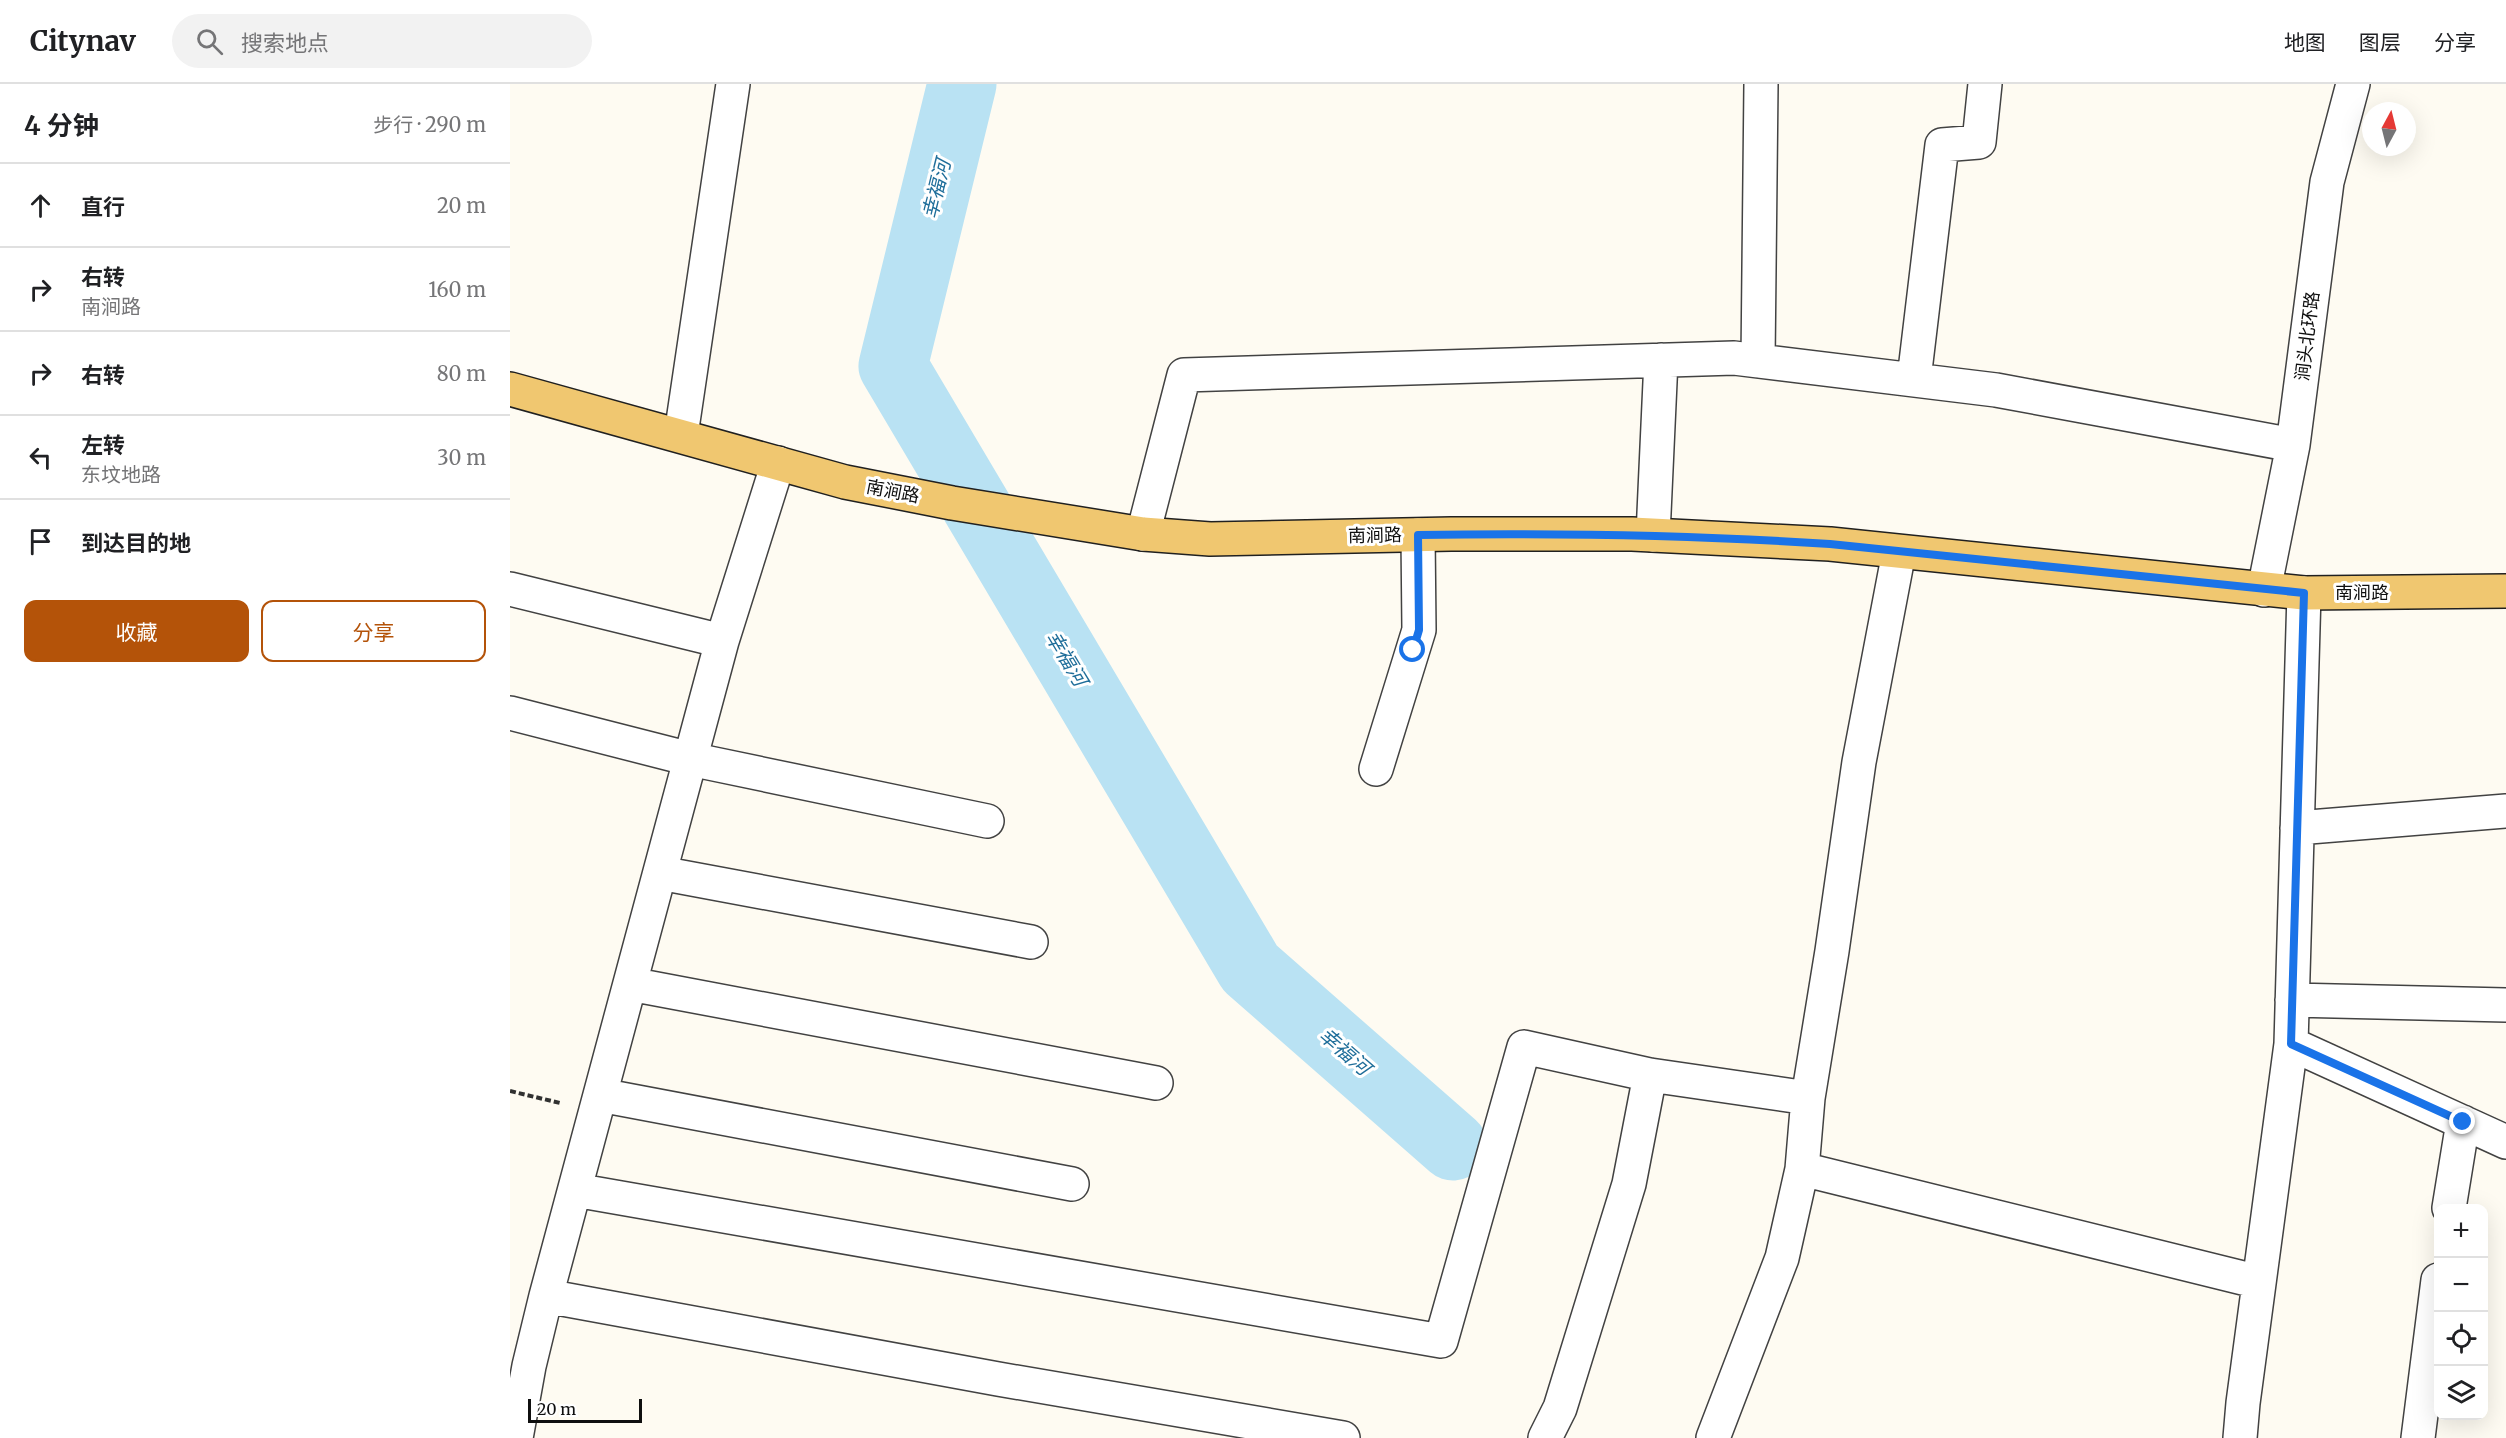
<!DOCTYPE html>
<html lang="zh">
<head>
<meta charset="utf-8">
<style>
  body { margin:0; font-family:Merriweather,"Noto Sans SC",serif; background:#f2f2f2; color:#202124 }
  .controls { position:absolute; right:18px; bottom:18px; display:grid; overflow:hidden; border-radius:12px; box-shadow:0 6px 24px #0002 }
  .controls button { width:54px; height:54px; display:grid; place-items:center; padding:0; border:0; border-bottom:2px solid #e0e0e0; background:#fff; color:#202124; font:30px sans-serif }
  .compass { position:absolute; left:1852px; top:18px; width:54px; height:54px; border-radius:50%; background:#fff; box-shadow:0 6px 24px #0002; rotate:7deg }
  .scale { position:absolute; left:18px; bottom:15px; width:114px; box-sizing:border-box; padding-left:6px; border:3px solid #0f0f0f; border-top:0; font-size:16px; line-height:21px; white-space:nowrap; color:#0f0f0f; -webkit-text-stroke:4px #fff; paint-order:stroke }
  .stop { position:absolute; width:18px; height:18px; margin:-14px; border:4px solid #1a73e8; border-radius:50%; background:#fff }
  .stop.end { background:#1a73e8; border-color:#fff; box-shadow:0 2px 6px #0008 }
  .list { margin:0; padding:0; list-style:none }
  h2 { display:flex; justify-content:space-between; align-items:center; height:78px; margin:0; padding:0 24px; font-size:26px }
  h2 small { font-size:20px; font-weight:400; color:#757577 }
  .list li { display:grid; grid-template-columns:39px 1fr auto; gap:18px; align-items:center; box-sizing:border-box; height:84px; padding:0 24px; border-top:2px solid #e0e0e0 }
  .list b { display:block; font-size:22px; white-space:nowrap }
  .list p { margin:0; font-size:20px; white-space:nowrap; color:#757577 }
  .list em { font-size:20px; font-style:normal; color:#757577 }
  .actions { display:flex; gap:12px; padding:18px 24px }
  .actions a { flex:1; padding:14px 0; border:2px solid #b45309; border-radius:12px; text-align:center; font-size:21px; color:#b45309 }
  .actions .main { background:#b45309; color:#fff }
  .icon { flex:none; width:33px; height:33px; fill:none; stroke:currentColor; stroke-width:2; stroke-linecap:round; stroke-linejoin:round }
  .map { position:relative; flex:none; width:1996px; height:1354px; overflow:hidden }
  header { display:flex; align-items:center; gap:36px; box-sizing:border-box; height:84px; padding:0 30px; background:#fff; border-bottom:2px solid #e0e0e0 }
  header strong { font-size:28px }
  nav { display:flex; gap:33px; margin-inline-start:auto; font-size:21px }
  .search { width:420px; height:54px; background:#f2f2f2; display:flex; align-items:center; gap:15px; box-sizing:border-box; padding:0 21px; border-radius:33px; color:#757577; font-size:22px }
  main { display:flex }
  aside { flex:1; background:#fff }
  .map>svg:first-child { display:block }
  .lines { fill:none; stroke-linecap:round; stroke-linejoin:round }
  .river { stroke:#b9e2f3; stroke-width:69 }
  .minor-casing { stroke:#424242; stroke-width:36 }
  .major-casing { stroke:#202020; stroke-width:36 }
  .path { stroke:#313131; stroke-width:4; stroke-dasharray:6 3; stroke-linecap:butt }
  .minor { stroke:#fff; stroke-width:33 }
  .major { stroke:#f0c770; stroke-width:33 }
  .route { stroke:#1a73e8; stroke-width:8 }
  .labels { text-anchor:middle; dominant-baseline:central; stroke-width:6; stroke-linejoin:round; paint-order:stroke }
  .street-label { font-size:18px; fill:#0f0f0f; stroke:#fff }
  .water-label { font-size:20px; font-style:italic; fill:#1f6e9a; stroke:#fff }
</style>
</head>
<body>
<header>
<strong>Citynav</strong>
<div class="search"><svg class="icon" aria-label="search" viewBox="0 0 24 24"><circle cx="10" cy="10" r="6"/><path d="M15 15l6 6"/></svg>搜索地点</div>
<nav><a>地图</a><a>图层</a><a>分享</a></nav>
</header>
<main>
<aside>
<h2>4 分钟<small>步行 · 290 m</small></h2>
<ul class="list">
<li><svg class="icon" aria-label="ahead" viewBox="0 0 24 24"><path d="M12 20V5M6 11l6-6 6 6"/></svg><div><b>直行</b></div><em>20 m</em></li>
<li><svg class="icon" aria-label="right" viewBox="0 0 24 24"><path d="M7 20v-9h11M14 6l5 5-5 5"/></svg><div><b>右转</b><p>南涧路</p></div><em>160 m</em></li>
<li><svg class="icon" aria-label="right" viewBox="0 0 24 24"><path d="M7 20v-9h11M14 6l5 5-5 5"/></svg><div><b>右转</b></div><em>80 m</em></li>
<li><svg class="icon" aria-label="left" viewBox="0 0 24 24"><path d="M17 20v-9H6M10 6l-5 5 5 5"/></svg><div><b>左转</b><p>东坟地路</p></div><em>30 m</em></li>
<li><svg class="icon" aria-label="arrive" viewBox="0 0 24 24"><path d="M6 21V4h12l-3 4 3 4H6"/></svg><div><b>到达目的地</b></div></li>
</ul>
<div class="actions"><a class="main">收藏</a><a>分享</a></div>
</aside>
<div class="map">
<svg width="1996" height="1354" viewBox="0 0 1996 1354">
  <rect width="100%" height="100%" fill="#fefbf2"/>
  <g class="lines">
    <path class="river" d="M 452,0 L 383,282 L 740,884 L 943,1062"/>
    <g class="minor-casing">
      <path id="minor" d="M 1248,277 L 1251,0
        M 1404,295 L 1432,61 L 1469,58 L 1475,0
        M 171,351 L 223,0
        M 633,450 L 674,291 L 1224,274 L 1486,306 L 1783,361
        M 1143,451 L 1151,276
        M 0,505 L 212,557
        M 1754,506 L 1783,361 L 1817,98 L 1843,0
        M 0,629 L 180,675 L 477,737
        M 866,685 L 909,546 L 908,451
        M 1787,744 L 1996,727
        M 150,789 L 521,858
        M 120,900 L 646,999
        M 1782,916 L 1996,921
        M 1781,960 L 1996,1058
        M 90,1011 L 562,1100
        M 1292,1085 L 1749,1198
        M 65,1106 L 931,1257 L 1014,963 L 1140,991 L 1298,1014
        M 1939,1124 L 1953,1038
        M 36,1212 L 488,1295 L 833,1354
        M 6,1354 L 19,1282 L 36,1212 L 212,557 L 268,379
        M 1035,1354 L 1050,1324 L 1119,1100 L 1140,991
        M 1203,1354 L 1272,1174 L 1292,1085 L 1298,1014 L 1322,867 L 1349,678 L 1389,468
        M 1730,1354 L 1733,1319 L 1781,960 L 1794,509
        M 1908,1354 L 1928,1196"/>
    </g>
    <g class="major-casing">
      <path id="major" d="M 0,305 L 335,398 L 442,419 L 633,450 L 700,455 L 941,450 L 1122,450 L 1320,460 L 1794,509 L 1996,507"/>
    </g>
    <path class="path" d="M 0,1007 L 50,1019"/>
    <use href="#minor" class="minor"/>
    <use href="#major" class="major"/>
  </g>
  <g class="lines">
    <path class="route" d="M 903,566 L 909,546 L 908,451 C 1045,449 1182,451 1320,460 L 1794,509 L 1781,960 L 1953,1038"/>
  </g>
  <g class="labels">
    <g class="street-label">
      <text transform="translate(1797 252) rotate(-83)">涧头北环路</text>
      <text transform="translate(383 407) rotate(11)">南涧路</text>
      <text transform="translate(865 451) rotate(-1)">南涧路</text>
      <text x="1852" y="508">南涧路</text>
    </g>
    <g class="water-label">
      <text transform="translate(426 105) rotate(-76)">幸福河</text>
      <text transform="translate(557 574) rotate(59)">幸福河</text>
      <text transform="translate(835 967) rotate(41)">幸福河</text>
    </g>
  </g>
</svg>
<div class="controls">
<button>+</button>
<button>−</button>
<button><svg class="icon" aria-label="locate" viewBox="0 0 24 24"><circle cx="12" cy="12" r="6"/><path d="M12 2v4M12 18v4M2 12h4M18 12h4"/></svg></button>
<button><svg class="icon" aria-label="layers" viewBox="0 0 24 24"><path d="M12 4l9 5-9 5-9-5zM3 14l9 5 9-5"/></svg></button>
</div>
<svg class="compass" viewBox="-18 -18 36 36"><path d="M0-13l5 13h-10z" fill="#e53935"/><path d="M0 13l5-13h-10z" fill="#757577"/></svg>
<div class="scale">20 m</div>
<div class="stop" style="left:903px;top:566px"></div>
<div class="stop end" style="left:1953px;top:1038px"></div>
</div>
</main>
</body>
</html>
